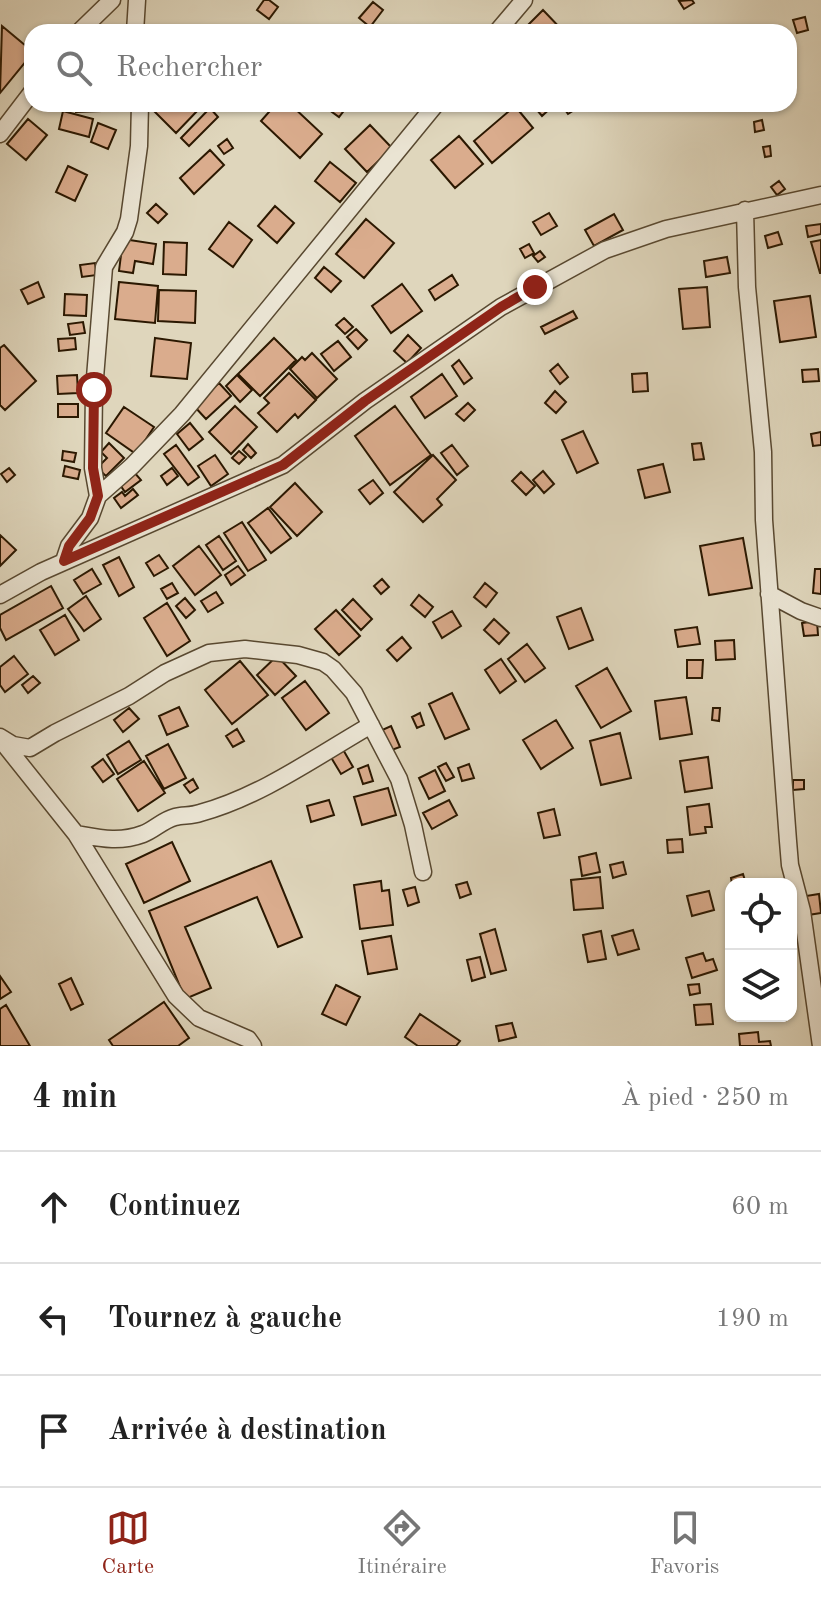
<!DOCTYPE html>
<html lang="fr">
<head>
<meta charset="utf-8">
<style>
  body { margin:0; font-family:"Old Standard TT",serif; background:#f6f6f6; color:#222 }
  .controls { position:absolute; right:24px; bottom:24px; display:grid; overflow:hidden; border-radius:16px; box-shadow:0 2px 6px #0004 }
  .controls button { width:72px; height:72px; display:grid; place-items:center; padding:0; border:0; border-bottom:2px solid #e0e0e0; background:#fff; color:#222; font:40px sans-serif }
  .stop { position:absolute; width:24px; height:24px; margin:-18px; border:6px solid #8f2418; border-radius:50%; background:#fff }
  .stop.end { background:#8f2418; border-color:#fff; box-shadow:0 2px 8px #0008 }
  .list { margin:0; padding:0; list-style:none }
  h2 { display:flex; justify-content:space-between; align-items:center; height:104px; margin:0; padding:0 32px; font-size:34px }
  h2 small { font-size:26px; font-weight:400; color:#767676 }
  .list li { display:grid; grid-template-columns:52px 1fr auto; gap:24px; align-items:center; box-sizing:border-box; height:112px; padding:0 32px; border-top:2px solid #e0e0e0 }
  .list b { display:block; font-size:30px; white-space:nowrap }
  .list em { font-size:26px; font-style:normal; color:#767676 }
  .icon { flex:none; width:44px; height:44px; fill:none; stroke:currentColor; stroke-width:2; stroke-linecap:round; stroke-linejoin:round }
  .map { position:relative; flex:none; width:821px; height:1046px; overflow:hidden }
  .search { position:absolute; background:#fff; box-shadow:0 2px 6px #0004; left:24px; right:24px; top:24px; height:88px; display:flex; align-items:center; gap:20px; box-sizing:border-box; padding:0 28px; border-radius:24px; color:#767676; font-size:30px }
  .sheet { height:440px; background:#fff }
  nav { display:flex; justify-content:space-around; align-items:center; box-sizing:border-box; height:112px; border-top:2px solid #e0e0e0; background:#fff; font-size:22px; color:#767676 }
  nav a { display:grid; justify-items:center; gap:4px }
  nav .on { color:#8f2418 }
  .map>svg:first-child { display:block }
  .building { fill:#daac8d; stroke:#2b1801; stroke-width:2 }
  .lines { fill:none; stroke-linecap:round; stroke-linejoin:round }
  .street-casing { stroke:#584830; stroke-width:19 }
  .street { stroke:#eae4d3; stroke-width:16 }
  .route { stroke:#8f2418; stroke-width:10 }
</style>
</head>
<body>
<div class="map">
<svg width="821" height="1046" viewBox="0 0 821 1046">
  <rect width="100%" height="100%" fill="#dfd6bc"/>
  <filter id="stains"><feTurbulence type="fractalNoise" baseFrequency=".0025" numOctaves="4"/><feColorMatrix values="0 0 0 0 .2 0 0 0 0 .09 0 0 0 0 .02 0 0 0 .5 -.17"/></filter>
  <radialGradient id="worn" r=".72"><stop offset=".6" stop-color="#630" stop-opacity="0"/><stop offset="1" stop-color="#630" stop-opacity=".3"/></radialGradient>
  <path class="building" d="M 264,0 L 269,0 L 278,7 L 269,19 L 257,10 Z
    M 692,0 L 694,3 L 684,9 L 679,1 Z
    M 373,2 L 383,10 L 370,27 L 359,18 Z
    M 543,10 L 564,32 L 521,32 Z
    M 805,17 L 808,30 L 797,33 L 793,20 Z
    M 2,26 L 32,51 L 32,54 L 0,93 Z
    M 75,104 L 101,104 L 101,111 L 76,112 Z
    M 147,104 L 193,104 L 199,109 L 176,133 Z
    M 276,104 L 290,104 L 322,134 L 300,158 L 261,121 Z
    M 321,104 L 349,104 L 339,117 Z
    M 532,104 L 555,104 L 542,116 Z
    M 561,104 L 581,104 L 582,105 L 568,114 Z
    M 515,106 L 533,128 L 492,163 L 474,141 Z
    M 210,108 L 218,117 L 189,146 L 181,138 Z
    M 63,111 L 93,119 L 89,137 L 59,129 Z
    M 28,119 L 47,135 L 26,160 L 7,144 Z
    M 762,120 L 764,130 L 755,132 L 754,122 Z
    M 98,123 L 116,130 L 108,149 L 91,142 Z
    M 370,125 L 392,148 L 367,172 L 345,149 Z
    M 459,136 L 483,164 L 455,188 L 431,160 Z
    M 227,139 L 233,148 L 224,154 L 218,146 Z
    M 770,146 L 771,156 L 765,157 L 763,147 Z
    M 210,150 L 224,165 L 194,194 L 180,178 Z
    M 330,162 L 356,183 L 340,202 L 315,181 Z
    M 68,166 L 87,175 L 75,201 L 56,192 Z
    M 779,181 L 785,189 L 777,195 L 771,187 Z
    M 156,204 L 167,214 L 158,223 L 147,213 Z
    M 275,206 L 294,223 L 277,243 L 258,226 Z
    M 549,213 L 557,226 L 541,235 L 533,222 Z
    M 614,214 L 623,230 L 594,246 L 585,230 Z
    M 366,219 L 394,243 L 364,278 L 336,254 Z
    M 229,222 L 252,240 L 233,267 L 209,249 Z
    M 821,224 L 821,234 L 808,237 L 806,226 Z
    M 778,232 L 782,244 L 768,248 L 765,236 Z
    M 123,239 L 156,244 L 153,264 L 135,261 L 133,273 L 119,271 Z
    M 821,240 L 821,273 L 820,273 L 811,242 Z
    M 164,242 L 187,243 L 186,275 L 163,274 Z
    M 529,244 L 534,253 L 525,258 L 520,249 Z
    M 540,251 L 545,257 L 538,262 L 533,256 Z
    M 727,257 L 730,273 L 706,277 L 704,261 Z
    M 95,263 L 97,275 L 82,277 L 80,265 Z
    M 324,267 L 341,281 L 331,292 L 315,278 Z
    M 452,275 L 458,285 L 435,300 L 429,290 Z
    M 38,282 L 44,297 L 28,304 L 21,290 Z
    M 119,282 L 158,286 L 155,323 L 115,319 Z
    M 402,284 L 422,311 L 391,333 L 372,306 Z
    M 707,287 L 710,327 L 683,329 L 679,289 Z
    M 159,290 L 196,291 L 195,323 L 158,321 Z
    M 65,294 L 87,295 L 86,316 L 64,315 Z
    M 810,296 L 816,337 L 780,342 L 774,301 Z
    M 573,311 L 577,318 L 545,334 L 541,327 Z
    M 344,318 L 353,327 L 345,334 L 336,325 Z
    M 83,322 L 85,333 L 70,335 L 68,324 Z
    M 356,329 L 367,340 L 358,349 L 347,337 Z
    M 408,335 L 421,348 L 407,363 L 394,351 Z
    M 75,338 L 76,349 L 59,351 L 58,339 Z
    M 155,338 L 191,343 L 187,379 L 151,376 Z
    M 274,338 L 296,360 L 260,396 L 238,374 Z
    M 338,341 L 351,357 L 334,371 L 321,354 Z
    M 4,345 L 36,381 L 5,410 L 0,405 L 0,348 Z
    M 312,353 L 337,379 L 317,398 L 290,369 L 302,357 L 305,360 Z
    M 459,360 L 472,378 L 464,384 L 452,366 Z
    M 558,364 L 568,377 L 560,384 L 550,371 Z
    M 818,369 L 819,381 L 803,382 L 802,370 Z
    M 289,373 L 316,400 L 298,418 L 295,414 L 277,432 L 258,413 L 269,403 L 264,398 Z
    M 647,373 L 648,391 L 633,392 L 632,374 Z
    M 442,374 L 457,396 L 425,418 L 411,397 Z
    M 77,375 L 78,393 L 58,394 L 57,376 Z
    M 237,375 L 252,390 L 240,402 L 226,386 Z
    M 219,383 L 231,396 L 206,419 L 194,406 Z
    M 555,391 L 566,402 L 556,413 L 545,403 Z
    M 468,403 L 475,410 L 464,421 L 456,414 Z
    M 58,404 L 78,404 L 78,417 L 58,417 Z
    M 235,406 L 257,427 L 231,454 L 209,432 Z
    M 395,406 L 431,455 L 390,485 L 355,436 Z
    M 124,407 L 154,427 L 136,454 L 106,433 Z
    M 190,423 L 203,439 L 189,450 L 177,434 Z
    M 583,431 L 598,463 L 577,473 L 562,440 Z
    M 821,432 L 821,445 L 813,446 L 811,434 Z
    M 109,443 L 124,458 L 106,476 L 97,468 L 107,458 L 101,452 Z
    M 701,443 L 704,459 L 694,460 L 692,444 Z
    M 248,444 L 256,453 L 251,458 L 243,450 Z
    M 176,445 L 199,477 L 188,485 L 164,454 Z
    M 452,445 L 468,466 L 457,475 L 441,453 Z
    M 63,451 L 76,453 L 74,462 L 62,460 Z
    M 239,451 L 246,457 L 239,464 L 232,458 Z
    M 215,455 L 228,474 L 211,486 L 198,466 Z
    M 433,455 L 456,480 L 437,499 L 442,505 L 423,522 L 394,492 Z
    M 663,464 L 670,492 L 645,498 L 638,470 Z
    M 65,466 L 80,470 L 78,479 L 63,476 Z
    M 9,468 L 15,475 L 7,482 L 1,474 Z
    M 172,468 L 178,476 L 167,485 L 161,476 Z
    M 133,471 L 141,480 L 125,492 L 118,482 Z
    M 543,471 L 554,484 L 544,493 L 533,480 Z
    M 521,472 L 535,486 L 526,495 L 512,481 Z
    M 373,480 L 383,493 L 370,504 L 359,490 Z
    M 295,483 L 322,512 L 297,536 L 270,507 Z
    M 133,489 L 138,495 L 121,508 L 114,498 L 122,492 L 125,496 Z
    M 268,508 L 291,538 L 271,553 L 248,523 Z
    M 242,522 L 266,560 L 248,571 L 224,533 Z
    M 0,535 L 16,550 L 0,566 Z
    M 219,536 L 236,561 L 223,570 L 206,545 Z
    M 743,538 L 752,588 L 709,595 L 700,546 Z
    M 199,546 L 221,575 L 195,595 L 173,566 Z
    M 159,555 L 168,568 L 154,576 L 146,563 Z
    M 119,557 L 134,587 L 119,596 L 103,565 Z
    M 238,566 L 245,575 L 231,585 L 225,575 Z
    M 92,569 L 101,584 L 83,594 L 74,580 Z
    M 815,569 L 821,569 L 821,594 L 813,593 Z
    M 382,579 L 389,587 L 381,594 L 374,586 Z
    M 172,583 L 178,593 L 167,599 L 161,589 Z
    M 485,583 L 497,593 L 486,607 L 474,597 Z
    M 51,586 L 63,608 L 6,640 L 0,628 L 0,615 Z
    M 216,592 L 223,603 L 208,612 L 201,601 Z
    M 419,595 L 433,607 L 425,617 L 411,605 Z
    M 86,596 L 101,619 L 84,631 L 68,609 Z
    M 185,598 L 195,610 L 186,618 L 176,606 Z
    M 353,599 L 372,619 L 361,630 L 342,610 Z
    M 167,603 L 190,641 L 167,656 L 144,618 Z
    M 581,608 L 593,640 L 569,649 L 557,617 Z
    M 336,610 L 360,636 L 339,655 L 315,629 Z
    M 452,611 L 461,626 L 442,638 L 433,622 Z
    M 65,615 L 79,640 L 55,655 L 40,630 Z
    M 494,619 L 509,633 L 499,644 L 484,630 Z
    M 817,621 L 818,635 L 804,636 L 802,623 Z
    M 697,627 L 700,644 L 678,647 L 675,630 Z
    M 402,637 L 411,648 L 397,661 L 387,650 Z
    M 734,640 L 735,659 L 716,660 L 715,641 Z
    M 527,644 L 545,668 L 525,682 L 508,659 Z
    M 14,656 L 28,674 L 5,692 L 0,685 L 0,667 Z
    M 277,656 L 296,676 L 275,695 L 257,675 Z
    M 501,659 L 516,681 L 500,693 L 485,670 Z
    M 687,660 L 703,660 L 702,678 L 687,678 Z
    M 240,661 L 268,695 L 232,724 L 205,690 Z
    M 607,668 L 631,711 L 601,728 L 576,686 Z
    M 33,676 L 40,683 L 28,693 L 22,685 Z
    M 305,681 L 329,713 L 306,730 L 282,698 Z
    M 452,693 L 469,729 L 445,739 L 429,704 Z
    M 686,697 L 692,734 L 660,739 L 655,701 Z
    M 179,707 L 188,726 L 167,735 L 159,716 Z
    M 129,708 L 139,719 L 123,732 L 114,720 Z
    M 713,708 L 720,708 L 719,721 L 712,720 Z
    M 420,713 L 424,725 L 417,728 L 412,717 Z
    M 556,720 L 573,748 L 541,769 L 523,740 Z
    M 391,726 L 400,747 L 389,751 L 380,731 Z
    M 237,729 L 244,741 L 233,747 L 226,736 Z
    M 620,733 L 631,778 L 601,785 L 590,741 Z
    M 129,741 L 141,760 L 118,774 L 107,755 Z
    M 168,744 L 186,778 L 164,789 L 146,756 Z
    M 341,746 L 353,767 L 341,774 L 329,754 Z
    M 708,757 L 712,788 L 685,792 L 680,761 Z
    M 103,759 L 114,774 L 103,782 L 92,767 Z
    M 144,761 L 165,793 L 138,811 L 117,779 Z
    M 446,763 L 454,777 L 446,781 L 438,767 Z
    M 469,764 L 474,778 L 462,781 L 458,768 Z
    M 368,765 L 373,781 L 363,784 L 358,769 Z
    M 435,770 L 445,791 L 429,799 L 419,778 Z
    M 193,779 L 198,788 L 190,793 L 184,785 Z
    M 793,780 L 804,780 L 804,789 L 793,790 Z
    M 388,788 L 396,815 L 362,825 L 354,797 Z
    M 329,800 L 334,815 L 311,822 L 307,806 Z
    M 449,800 L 457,815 L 432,829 L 423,813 Z
    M 709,804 L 712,827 L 705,827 L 706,833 L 690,835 L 687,807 Z
    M 554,809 L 560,835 L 544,838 L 538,813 Z
    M 682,839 L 683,852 L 668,853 L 667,840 Z
    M 172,842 L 190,881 L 144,903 L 126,864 Z
    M 596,853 L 600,872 L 582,876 L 579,857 Z
    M 271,861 L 302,937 L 278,947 L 257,897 L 185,927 L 211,988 L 185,999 L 149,911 Z
    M 623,862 L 626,874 L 613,878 L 610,865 Z
    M 743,874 L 746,884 L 732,884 L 731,878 Z
    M 600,877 L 603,908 L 574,910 L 571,880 Z
    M 381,881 L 382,891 L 389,890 L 393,925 L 360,929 L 354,885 Z
    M 467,882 L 471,894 L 460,898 L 456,885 Z
    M 415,887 L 419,902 L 408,906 L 403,890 Z
    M 709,891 L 714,910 L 692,916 L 687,896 Z
    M 819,894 L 821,913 L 808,915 L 806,896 Z
    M 495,929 L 506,970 L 491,974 L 480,934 Z
    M 633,930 L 639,949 L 618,955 L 612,936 Z
    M 601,931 L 606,959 L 588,962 L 583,935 Z
    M 391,936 L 397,969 L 368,974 L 362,941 Z
    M 703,953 L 706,961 L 713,959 L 717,970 L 692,978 L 686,958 Z
    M 480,957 L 485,977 L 472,981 L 467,960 Z
    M 0,976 L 11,992 L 0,999 Z
    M 71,978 L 83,1004 L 71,1010 L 59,984 Z
    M 699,984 L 700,993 L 690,995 L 688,985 Z
    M 336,985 L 360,997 L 346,1025 L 322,1014 Z
    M 164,1002 L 189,1038 L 178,1046 L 113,1046 L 109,1040 Z
    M 711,1004 L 713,1024 L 696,1025 L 694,1005 Z
    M 6,1005 L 30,1046 L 0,1046 L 0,1009 Z
    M 420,1014 L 460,1041 L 456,1046 L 418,1046 L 405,1037 Z
    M 512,1023 L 516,1037 L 499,1041 L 496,1026 Z
    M 758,1032 L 759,1042 L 770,1041 L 771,1046 L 740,1046 L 739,1034 Z"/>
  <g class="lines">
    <g class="street-casing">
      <path id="street" d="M 79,32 L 112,0
        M 135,32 L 137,0
        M 497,32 L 524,0
        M 0,134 L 32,92
        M 745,210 L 747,287 L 763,452 L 764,520 L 788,841 L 790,865 L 802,911 L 821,1046
        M 98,496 L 93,468 L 94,390 L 104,267 L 125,232 L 129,219 L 139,146 L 140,104
        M 64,561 L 69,546 L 90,518 L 98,496 L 132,466 L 182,414 L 436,104
        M 769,594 L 801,611 L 821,618
        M 0,595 L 41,572 L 283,465 L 365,401 L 501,307 L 605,250 L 666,229 L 821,195
        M 0,737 L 13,745 L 30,748 L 55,733 L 129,696 L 165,673 L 209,653 L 245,649 L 298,655 L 323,662 L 333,669 L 354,693 L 399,779 L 413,825 L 423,872
        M 1,740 L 76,834 L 176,996 L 199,1018 L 248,1039 L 253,1046
        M 76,834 C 99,838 119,843 143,834 C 154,830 163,820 175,817 C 183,815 192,816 200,813 C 260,797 317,756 371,725"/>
    </g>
    <use href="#street" class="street"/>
  </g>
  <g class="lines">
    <path class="route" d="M 94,390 L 93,468 L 98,496 L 90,518 L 69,546 L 64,561 L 283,465 L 365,401 L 501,307 L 535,287"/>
  </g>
  <rect width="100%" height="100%" filter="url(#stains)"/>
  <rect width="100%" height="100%" fill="url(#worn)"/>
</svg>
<div class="controls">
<button><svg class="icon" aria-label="locate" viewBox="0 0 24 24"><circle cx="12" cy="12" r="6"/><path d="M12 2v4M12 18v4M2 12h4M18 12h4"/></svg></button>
<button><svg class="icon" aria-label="layers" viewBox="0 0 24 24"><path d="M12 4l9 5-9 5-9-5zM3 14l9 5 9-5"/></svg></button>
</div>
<div class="stop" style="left:94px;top:390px"></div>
<div class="stop end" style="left:535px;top:287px"></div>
<div class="search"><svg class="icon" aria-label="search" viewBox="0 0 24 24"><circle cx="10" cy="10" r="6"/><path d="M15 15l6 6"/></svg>Rechercher</div>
</div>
<section class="sheet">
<h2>4 min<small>À pied · 250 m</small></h2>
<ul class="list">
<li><svg class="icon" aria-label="ahead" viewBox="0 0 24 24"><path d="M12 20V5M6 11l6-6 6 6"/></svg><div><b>Continuez</b></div><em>60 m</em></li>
<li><svg class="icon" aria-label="left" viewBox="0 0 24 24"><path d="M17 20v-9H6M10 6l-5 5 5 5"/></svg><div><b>Tournez à gauche</b></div><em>190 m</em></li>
<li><svg class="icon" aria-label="arrive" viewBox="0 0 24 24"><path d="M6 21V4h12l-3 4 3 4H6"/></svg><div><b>Arrivée à destination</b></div></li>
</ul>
</section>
<nav>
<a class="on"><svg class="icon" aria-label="map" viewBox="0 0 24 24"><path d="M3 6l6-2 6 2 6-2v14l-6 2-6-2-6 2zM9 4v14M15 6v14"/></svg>Carte</a>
<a><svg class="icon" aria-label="directions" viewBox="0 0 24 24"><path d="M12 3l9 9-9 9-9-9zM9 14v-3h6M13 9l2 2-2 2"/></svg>Itinéraire</a>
<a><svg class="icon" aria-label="saved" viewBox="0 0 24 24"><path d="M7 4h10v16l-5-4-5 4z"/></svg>Favoris</a>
</nav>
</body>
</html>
